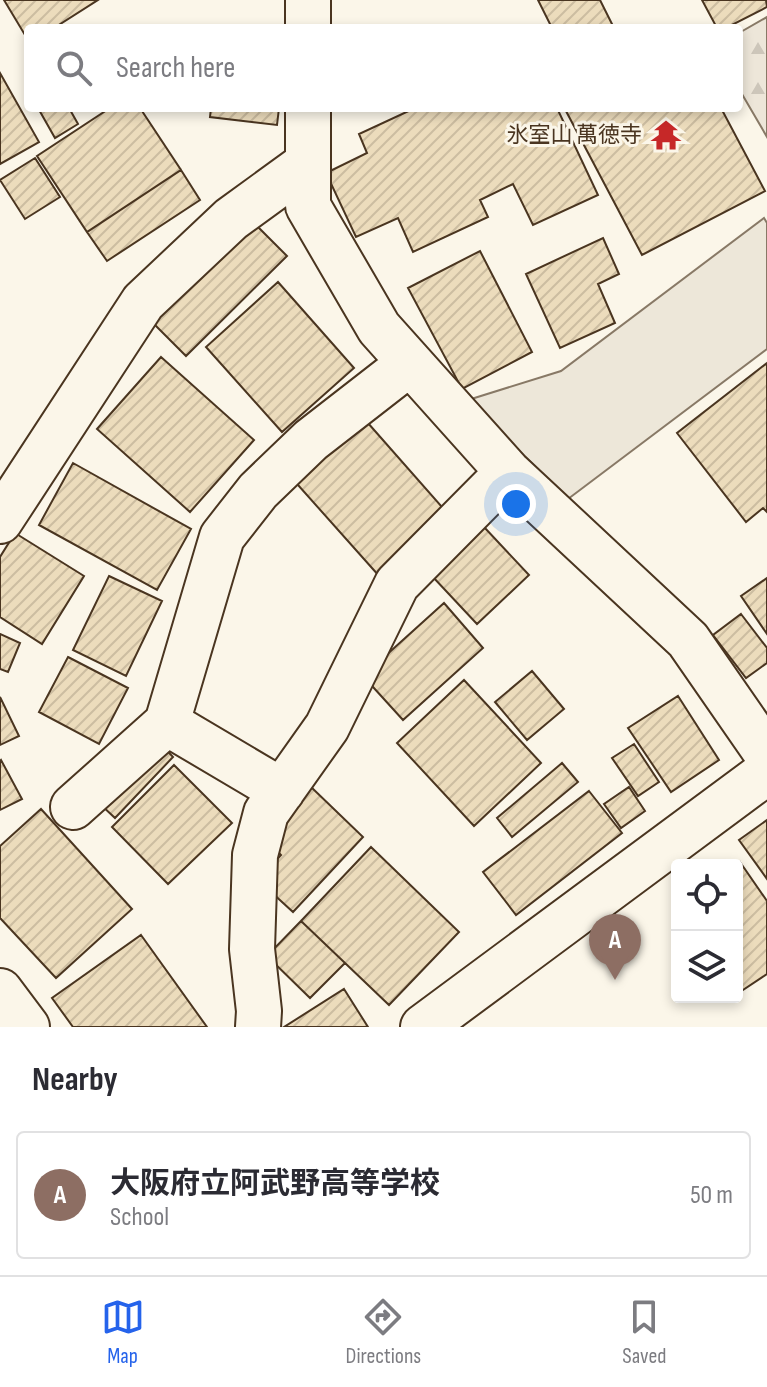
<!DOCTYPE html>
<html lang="en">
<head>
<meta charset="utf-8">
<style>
  body { margin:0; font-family:"Sofia Sans Condensed","Noto Sans JP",sans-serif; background:#f7f7f7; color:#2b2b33 }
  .controls { position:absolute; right:24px; bottom:24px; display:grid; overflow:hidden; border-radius:8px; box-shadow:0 4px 12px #0003 }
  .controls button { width:72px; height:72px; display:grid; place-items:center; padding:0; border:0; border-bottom:2px solid #e1e1e2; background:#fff; color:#2b2b33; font:40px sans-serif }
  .you { position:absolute; left:516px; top:504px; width:28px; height:28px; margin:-20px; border:6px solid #fff; border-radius:50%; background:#1a73e8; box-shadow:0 0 0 12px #1a73e833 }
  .badge { display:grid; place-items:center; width:52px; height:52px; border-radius:50%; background:#2563eb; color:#fff; font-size:26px; font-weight:700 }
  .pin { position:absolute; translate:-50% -66px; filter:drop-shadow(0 2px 4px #0008) }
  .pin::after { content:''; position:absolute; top:42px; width:28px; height:24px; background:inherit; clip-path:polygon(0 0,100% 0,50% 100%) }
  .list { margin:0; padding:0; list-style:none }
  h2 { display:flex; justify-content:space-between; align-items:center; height:104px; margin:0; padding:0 32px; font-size:34px }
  h2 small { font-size:26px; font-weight:400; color:#7c7c81 }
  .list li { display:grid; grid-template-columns:52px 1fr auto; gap:24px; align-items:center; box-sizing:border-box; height:128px; margin:0 16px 16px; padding:0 16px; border:2px solid #e1e1e2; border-radius:8px }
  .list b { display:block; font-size:30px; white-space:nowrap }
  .list p { margin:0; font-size:26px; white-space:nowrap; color:#7c7c81 }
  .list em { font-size:26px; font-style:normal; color:#7c7c81 }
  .icon { flex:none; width:44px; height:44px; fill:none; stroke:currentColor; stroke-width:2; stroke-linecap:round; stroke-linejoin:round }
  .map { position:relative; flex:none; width:767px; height:1027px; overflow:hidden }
  .search { position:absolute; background:#fff; box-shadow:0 4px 12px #0003; left:24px; right:24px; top:24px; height:88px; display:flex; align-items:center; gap:20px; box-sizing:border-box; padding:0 28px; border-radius:8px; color:#7c7c81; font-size:30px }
  .sheet { height:248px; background:#fff }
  nav { display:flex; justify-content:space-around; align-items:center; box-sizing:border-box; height:112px; border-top:2px solid #e1e1e2; background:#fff; font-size:22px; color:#7c7c81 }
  nav a { display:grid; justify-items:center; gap:4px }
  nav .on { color:#2563eb }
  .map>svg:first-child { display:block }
  .forest { fill:url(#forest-firs); stroke:#887966; stroke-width:2 }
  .parking { fill:#ede7d9; stroke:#887966; stroke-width:2 }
  .building { fill:url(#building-hatch); stroke:#4a3520; stroke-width:2 }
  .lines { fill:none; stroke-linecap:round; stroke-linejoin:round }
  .street-casing { stroke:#4a3520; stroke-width:48 }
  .street { stroke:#fbf6e9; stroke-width:44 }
  .labels { text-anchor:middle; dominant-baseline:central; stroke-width:6; stroke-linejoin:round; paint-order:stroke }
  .poi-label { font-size:22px; fill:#4a3520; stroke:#fbf6e9; text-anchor:end }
</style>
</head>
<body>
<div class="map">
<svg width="767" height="1027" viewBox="0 0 767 1027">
  <defs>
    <pattern id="forest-firs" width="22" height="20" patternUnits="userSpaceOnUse" patternTransform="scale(2)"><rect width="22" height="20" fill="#ede6d9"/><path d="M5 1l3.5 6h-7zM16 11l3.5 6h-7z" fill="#cdc6ba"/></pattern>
    <pattern id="building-hatch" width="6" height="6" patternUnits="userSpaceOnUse" patternTransform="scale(2)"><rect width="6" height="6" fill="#ecdcbc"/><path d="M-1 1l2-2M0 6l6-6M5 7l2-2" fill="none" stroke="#ccbda1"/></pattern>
  </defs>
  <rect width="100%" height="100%" fill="#fbf6e9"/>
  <path class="forest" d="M 767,17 L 767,137 L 739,89 L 739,33 Z"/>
  <path class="parking" d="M 764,218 L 767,223 L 767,349 L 568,499 L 468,400 L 561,371 Z"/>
  <path class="building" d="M 4,0 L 98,0 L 54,28 L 28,28 L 28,40 Z
    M 538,0 L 600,0 L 614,28 L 552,28 Z
    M 702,0 L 766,0 L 767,7 L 726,28 L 717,28 Z
    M 0,73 L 39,142 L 0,164 Z
    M 38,108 L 69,108 L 78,124 L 55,138 Z
    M 110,108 L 140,108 L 181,170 L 87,232 L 37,156 Z
    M 211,108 L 279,108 L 277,125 L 210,117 Z
    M 415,108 L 557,108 L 598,195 L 533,225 L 513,184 L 480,200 L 488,217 L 413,252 L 398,218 L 356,237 L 326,173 L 367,153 L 359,134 Z
    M 571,108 L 721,108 L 765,191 L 642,255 L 566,111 Z
    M 35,158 L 60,197 L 25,219 L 0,180 Z
    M 181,170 L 200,200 L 107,261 L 87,232 Z
    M 252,221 L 287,256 L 186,356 L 151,321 Z
    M 603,238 L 619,274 L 598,284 L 615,323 L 560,348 L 526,274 Z
    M 480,251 L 532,352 L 462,389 L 408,288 Z
    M 278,282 L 354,368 L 282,432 L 206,347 Z
    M 161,357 L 254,440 L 190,512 L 97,429 Z
    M 767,363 L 767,512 L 763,508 L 746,522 L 677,433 Z
    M 360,414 L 449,515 L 380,577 L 290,476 Z
    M 73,463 L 191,529 L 157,590 L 39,525 Z
    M 484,527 L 529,575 L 477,624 L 432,576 Z
    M 15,533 L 84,576 L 42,644 L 0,617 L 0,557 Z
    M 109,576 L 162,601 L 126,676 L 73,650 Z
    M 767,578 L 767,634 L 741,596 Z
    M 444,603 L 483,648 L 403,720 L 363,676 Z
    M 741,614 L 767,648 L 767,663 L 746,678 L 713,635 Z
    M 0,634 L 20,643 L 8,672 L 0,669 Z
    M 68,657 L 128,688 L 99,744 L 39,712 Z
    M 532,671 L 564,709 L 527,740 L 495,702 Z
    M 464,680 L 541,763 L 474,826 L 397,743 Z
    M 678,696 L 719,760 L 671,792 L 628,728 Z
    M 0,697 L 19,736 L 0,745 Z
    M 159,742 L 173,757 L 115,818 L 100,804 Z
    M 634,744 L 659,782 L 638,796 L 612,758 Z
    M 1,760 L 22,799 L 0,810 L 0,761 Z
    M 562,763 L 578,782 L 512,837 L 497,818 Z
    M 174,765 L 232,823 L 168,884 L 112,827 Z
    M 310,786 L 363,837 L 293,912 L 258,880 L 281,855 L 263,837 Z
    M 629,787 L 645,811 L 621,828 L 604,804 Z
    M 589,791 L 622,833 L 516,915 L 483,872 Z
    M 41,809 L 132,909 L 56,978 L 0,918 L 0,846 Z
    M 767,820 L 767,879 L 739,840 Z
    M 371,847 L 459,932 L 389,1005 L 301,921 Z
    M 740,862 L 767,901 L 767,974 L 737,994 L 735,865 Z
    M 301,921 L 345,963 L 310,998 L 267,956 Z
    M 141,935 L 207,1027 L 73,1027 L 52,998 Z
    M 344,989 L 368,1027 L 284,1027 Z"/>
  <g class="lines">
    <g class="street-casing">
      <path id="street" d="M 308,28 L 308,0
        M 308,108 L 308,206 L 379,328 L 508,472 L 688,640 L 767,754
        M 0,521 L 143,302 L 231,219 L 308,163
        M 167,723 L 282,791
        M 73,807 L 167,723 L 222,537 L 258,491 L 311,440 L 410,363
        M 0,991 L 27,1027
        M 258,1027 L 259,1011 L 252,949 L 255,855 L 266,813 L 327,727 L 397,584 L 508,472
        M 423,1027 L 767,772"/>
    </g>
    <use href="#street" class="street"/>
  </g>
  <defs>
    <g id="temple-bare" transform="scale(2.4)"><path d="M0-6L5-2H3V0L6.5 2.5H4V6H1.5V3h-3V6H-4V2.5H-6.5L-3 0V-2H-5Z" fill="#c62828" stroke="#fbf6e9" stroke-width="2.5" paint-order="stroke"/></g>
  </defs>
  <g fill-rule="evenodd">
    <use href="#temple-bare" x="666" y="135"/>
  </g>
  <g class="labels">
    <g class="poi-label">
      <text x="642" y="135">氷室山 萬徳寺</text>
    </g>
  </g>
</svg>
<div class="controls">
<button><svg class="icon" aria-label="locate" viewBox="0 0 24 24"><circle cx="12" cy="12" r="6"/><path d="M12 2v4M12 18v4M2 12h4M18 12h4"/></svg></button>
<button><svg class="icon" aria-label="layers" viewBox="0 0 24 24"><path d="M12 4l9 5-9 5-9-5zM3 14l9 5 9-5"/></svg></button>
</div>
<div class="you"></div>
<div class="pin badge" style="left:615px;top:980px;background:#8d6e63">A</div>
<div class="search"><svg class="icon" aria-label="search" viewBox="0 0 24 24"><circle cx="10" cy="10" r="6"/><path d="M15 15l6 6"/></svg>Search here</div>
</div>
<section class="sheet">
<h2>Nearby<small></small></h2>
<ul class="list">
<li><span class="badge" style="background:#8d6e63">A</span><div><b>大阪府立阿武野高等学校</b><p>School</p></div><em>50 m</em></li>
</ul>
</section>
<nav>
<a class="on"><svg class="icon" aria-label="map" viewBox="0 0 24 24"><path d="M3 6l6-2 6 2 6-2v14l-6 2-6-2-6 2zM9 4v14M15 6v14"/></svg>Map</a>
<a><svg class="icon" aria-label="directions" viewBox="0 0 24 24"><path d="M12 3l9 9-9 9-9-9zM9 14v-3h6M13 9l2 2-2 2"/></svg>Directions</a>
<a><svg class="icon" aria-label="saved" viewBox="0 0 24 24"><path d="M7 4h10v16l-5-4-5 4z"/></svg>Saved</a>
</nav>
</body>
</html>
